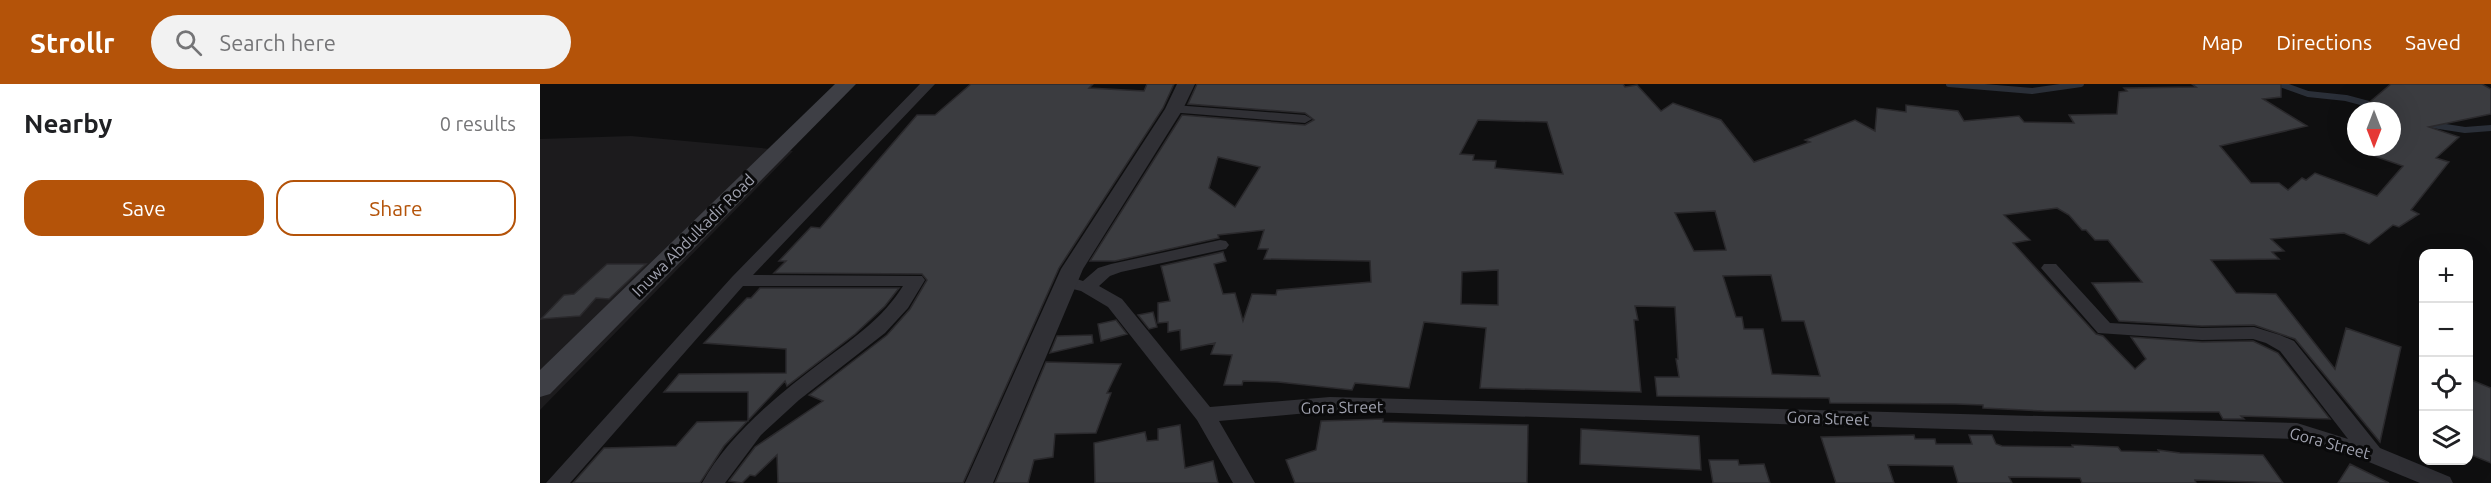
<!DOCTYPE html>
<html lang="en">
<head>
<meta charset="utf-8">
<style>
  body { margin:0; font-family:Ubuntu,sans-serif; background:#f2f2f2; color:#202124 }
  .controls { position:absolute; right:18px; bottom:18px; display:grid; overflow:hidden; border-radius:12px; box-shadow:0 6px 24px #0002 }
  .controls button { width:54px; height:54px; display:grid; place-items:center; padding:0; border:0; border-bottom:2px solid #e0e0e0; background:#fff; color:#202124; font:30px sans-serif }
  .compass { position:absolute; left:1807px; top:18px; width:54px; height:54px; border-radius:50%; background:#fff; box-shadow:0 6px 24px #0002; rotate:180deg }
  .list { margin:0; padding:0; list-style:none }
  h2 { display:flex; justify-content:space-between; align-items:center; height:78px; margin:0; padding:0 24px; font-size:26px }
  h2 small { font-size:20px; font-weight:400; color:#757577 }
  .actions { display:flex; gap:12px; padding:18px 24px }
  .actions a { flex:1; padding:14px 0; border:2px solid #b45309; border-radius:18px; text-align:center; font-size:21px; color:#b45309 }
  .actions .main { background:#b45309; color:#fff }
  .icon { flex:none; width:33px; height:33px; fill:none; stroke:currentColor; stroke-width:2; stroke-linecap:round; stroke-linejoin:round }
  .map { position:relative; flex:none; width:1951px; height:399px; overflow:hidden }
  header { display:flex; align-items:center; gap:36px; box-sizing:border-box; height:84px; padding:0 30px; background:#b45309; color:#fff }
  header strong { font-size:28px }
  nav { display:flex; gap:33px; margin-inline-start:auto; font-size:21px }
  .search { width:420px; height:54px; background:#f2f2f2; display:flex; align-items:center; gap:15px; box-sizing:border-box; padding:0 21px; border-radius:33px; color:#757577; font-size:22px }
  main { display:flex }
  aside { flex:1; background:#fff }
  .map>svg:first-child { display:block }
  .built { fill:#1c1b1d }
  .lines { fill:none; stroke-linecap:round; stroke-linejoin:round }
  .stream { stroke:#2a2f38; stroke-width:6 }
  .building { fill:#3b3c40; stroke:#2a292c; stroke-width:1.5; fill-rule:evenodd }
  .minor { fill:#303035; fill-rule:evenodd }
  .tertiary { fill:#303035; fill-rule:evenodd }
  .secondary { fill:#3e3f45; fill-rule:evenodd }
  .labels { text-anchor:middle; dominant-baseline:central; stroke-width:6; stroke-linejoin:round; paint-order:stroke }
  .street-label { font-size:16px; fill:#a1a3b0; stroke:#0a0a0b }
</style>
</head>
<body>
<header>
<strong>Strollr</strong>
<div class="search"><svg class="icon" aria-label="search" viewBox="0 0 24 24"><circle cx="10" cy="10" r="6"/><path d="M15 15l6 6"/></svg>Search here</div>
<nav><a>Map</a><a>Directions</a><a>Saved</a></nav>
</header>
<main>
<aside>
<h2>Nearby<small>0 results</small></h2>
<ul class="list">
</ul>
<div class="actions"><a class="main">Save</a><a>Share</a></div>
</aside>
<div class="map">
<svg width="1951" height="399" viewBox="0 0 1951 399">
  <rect width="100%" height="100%" fill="#0f0f10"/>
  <path class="built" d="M 91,52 L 253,67 L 0,326 L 0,55 Z"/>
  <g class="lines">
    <path class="stream" d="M 1409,0 L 1492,7 L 1541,0
      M 1740,0 L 1768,10 L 1806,14 L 1836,22
      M 1886,40 L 1925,46 L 1951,44"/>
  </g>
  <path class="building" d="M 431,0 L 553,0 L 549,4 L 604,7 L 607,0 L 634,0 L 623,24 L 519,184 L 423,399 L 238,399 L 237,371 L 215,392 L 210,391 L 202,399 L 189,397 L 215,363 L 283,317 L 269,311 L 347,251 L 370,225 L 387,196 L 382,190 L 234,189 L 246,177 L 239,177 L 271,143 L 280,144 L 377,31 L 395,31 Z
    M 657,0 L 1083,0 L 1085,3 L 1097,1 L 1121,27 L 1133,19 L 1181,36 L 1214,78 L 1270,58 L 1265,56 L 1315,36 L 1335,47 L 1337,24 L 1366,28 L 1366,21 L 1418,27 L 1424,37 L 1479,32 L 1484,38 L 1534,39 L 1529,31 L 1577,30 L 1579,8 L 1587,7 L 1584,4 L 1656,3 L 1652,0 L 1741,0 L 1741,13 L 1723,15 L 1767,42 L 1680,62 L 1711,99 L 1739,99 L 1748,106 L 1762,94 L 1766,96 L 1775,89 L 1837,112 L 1863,82 L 1817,66 L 1818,63 L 1852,63 L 1852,27 L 1819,27 L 1851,0 L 1942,0 L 1951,5 L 1951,30 L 1889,43 L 1919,53 L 1896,74 L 1909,78 L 1871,126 L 1879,130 L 1859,143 L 1853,141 L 1829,160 L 1804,149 L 1731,155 L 1744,167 L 1732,168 L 1739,175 L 1671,176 L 1696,209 L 1736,210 L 1795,285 L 1806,244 L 1861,263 L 1840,358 L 1755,255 L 1714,241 L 1662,242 L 1579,237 L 1552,199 L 1602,198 L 1568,156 L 1555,156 L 1546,146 L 1542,146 L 1529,131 L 1517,124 L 1464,131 L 1490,156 L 1473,159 L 1556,250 L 1563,252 L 1595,285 L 1606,275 L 1591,253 L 1662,258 L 1713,257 L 1738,269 L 1790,335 L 1701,332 L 1704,335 L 1683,335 L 1679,328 L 1504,327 L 1443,324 L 1443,321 L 1416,320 L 1290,319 L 1289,314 L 1117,312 L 1115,293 L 1139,293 L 1136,275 L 1138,275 L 1135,223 L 1095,222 L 1098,236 L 1094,236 L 1101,308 L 940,304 L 946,244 L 884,238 L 869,304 L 815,299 L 812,306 L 738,298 L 703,297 L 702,301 L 684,301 L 692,271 L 671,270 L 675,259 L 641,266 L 640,246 L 628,248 L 628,238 L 618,239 L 618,219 L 630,217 L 621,182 L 683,168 L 686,177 L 674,180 L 683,210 L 695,209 L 703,237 L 712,210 L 736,211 L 737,206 L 831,198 L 830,177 L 724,175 L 728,165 L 718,165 L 724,146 L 678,151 L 679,154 L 575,177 L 550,177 L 642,31 L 765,41 L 774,36 L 765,29 L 648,20 ZM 938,36 L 1007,38 L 1023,90 L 955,84 L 956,77 L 933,76 L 934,71 L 920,70 ZM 678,73 L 720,83 L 695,123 L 669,104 ZM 1175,127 L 1186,166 L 1154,167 L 1135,129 ZM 958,186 L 958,221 L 921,220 L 922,188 ZM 1231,191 L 1242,237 L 1264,237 L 1280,292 L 1232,290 L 1223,245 L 1204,245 L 1202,233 L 1196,233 L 1183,192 Z
    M 67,180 L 106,180 L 69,215 L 56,214 L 40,232 L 1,235 L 24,211 L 34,210 Z
    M 220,204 L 359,204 L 345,222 L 315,250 L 247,302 L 245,297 L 184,362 L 160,399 L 33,399 L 64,364 L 136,362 L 157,338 L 208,337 L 208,308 L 124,308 L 139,290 L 246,289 L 246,265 L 164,259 L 207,214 L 211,214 Z
    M 613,228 L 617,243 L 609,245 L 598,231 Z
    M 576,236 L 587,250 L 561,257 L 558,240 Z
    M 552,251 L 553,259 L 510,269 L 517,252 Z
    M 506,278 L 581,280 L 567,309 L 571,309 L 556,349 L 515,350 L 513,373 L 494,376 L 488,399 L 455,399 Z
    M 1929,295 L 1951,304 L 1951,379 L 1929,370 Z
    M 843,335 L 843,338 L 988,341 L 987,399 L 755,399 L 746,376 L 776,366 L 781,337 Z
    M 640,341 L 645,384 L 673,377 L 678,399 L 555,399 L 554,359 L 605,348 L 607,357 L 618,356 L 618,345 Z
    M 1041,345 L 1159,352 L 1161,386 L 1040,380 Z
    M 1374,351 L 1375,355 L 1395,355 L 1396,360 L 1432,360 L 1429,351 L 1452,351 L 1456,360 L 1462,362 L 1533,363 L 1532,361 L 1578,363 L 1581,367 L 1619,368 L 1618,366 L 1640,369 L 1723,371 L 1743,399 L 1655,396 L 1656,399 L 1542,399 L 1540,394 L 1469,393 L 1472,399 L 1418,399 L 1413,382 L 1348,381 L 1354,399 L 1296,399 L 1281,353 Z
    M 1169,376 L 1198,376 L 1199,381 L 1224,380 L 1230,399 L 1173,399 Z
    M 1810,380 L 1849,399 L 1798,399 Z"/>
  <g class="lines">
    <path class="minor" d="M 380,0 L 395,0 L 213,191 L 382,192 L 385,196 L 368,224 L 345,249 L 259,316 L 221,351 L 185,399 L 162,399 C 189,350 240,309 284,276 C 314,254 343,234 363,202 L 203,202 L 30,399 L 6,399 L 192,193 Z
      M 634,21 L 765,31 L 772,35 L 765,39 L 629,28 L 627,25 L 629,22 Z
      M 680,156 L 686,157 L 689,161 L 686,165 L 581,188 L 570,192 L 559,202 L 582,215 L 670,323 L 790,313 L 1757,339 L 1808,355 L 1740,267 L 1726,259 L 1713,255 L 1662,256 L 1558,249 L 1501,184 L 1504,180 L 1516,180 L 1570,239 L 1662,244 L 1714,243 L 1740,251 L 1754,257 L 1840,364 L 1910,393 L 1913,399 L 1880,399 L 1824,376 L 1757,355 L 790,327 L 679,337 L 715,399 L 693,399 L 657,336 L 568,223 L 541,207 L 521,202 L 518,198 L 521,194 L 527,192 L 543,197 L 558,184 L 571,180 Z"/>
    <path class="tertiary" d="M 637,0 L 655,0 L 643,25 L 543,185 L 453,399 L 425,399 L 521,185 L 625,25 Z"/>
    <path class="secondary" d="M 295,0 L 316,0 L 10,310 L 0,313 L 0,286 Z"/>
  </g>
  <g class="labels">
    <g class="street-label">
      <text transform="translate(153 151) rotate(-45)">Inuwa Abdulkadir Road</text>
      <text transform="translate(802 323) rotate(-1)">Gora Street</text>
      <text transform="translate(1288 334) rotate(2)">Gora Street</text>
      <text transform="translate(1790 359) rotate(15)">Gora Street</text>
    </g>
  </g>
</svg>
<div class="controls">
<button>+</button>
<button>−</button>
<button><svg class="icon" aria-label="locate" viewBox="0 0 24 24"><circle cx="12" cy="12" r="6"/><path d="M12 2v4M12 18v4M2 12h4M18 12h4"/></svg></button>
<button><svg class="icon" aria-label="layers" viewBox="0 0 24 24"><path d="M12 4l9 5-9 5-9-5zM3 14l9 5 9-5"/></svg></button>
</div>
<svg class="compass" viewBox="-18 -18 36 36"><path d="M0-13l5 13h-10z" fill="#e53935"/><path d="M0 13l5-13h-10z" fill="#757577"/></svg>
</div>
</main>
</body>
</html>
